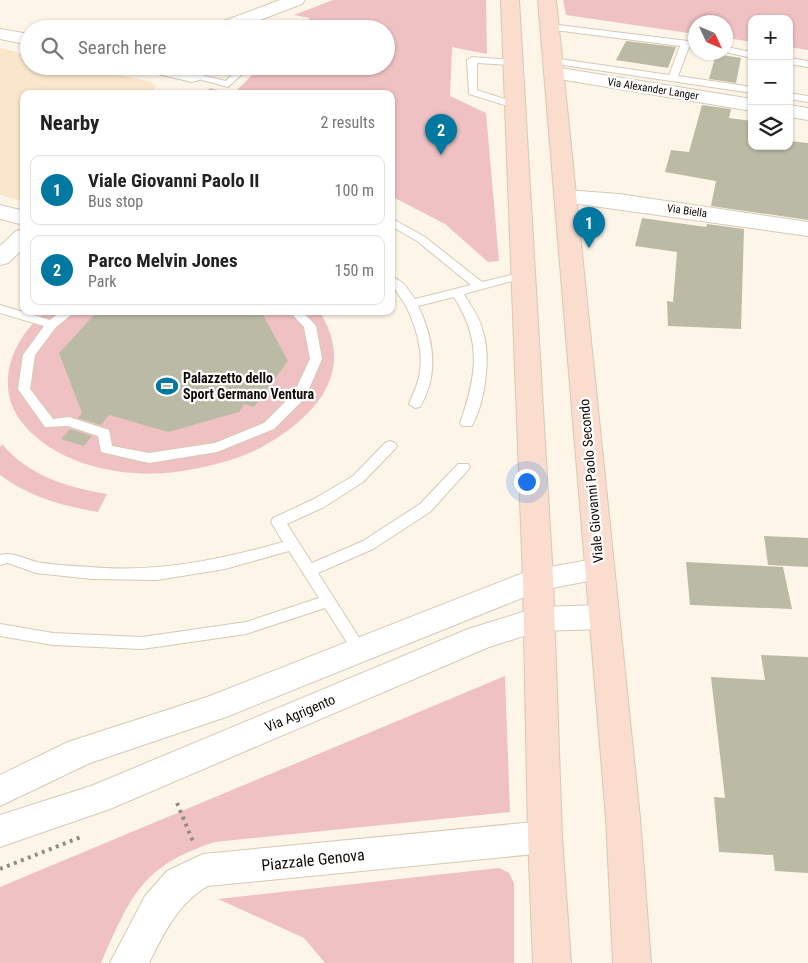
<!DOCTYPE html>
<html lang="en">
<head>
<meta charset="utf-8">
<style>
  body { margin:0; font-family:"Roboto Condensed",sans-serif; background:#f6f6f6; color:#222 }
  .controls { position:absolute; right:15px; top:15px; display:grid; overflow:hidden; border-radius:10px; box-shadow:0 1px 4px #0004 }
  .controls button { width:45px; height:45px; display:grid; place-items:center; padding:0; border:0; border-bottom:1px solid #e0e0e0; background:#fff; color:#222; font:25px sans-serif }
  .compass { position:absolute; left:688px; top:15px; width:45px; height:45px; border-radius:50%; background:#fff; box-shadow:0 1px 4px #0004; rotate:134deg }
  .you { position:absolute; left:526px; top:481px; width:18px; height:18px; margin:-12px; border:4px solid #fff; border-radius:50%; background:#1a73e8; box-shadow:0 0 0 8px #1a73e833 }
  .badge { display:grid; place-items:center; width:32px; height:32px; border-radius:50%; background:#0078a0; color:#fff; font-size:16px; font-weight:700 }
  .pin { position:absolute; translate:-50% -41px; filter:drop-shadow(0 1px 2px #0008) }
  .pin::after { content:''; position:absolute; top:26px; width:18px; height:15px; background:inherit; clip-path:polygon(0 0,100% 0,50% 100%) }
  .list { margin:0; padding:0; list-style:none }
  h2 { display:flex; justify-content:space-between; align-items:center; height:65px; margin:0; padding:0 20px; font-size:21px }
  h2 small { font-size:16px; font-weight:400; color:#767676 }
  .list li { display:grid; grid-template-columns:32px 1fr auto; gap:15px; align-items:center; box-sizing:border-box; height:70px; margin:0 10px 10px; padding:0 10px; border:1px solid #e0e0e0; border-radius:10px }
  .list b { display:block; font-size:19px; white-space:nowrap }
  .list p { margin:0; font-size:16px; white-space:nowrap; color:#767676 }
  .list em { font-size:16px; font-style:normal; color:#767676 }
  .icon { flex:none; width:28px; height:28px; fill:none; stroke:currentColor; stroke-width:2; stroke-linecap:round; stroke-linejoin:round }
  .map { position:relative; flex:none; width:808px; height:963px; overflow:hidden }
  .search { position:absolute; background:#fff; box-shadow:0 1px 4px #0004; left:20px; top:20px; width:375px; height:55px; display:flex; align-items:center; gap:12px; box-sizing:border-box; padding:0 18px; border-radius:28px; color:#767676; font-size:19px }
  .panel { position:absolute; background:#fff; box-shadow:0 1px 4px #0004; left:20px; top:90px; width:375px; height:225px; border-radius:10px }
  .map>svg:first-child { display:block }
  .built { fill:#f9e6cb }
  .green { fill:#efc1c3 }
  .building { fill:#bbbba5 }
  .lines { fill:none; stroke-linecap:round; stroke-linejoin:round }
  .service-casing { stroke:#d6c9b5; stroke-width:2 }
  .minor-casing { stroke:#d6c9b5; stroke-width:2 }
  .secondary-casing { stroke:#d6c9b5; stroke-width:2 }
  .path { stroke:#938b82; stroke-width:4; stroke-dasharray:3 4.5; stroke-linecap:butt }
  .service { fill:#fff; fill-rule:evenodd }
  .minor { fill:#fff; fill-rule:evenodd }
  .secondary { fill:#faddce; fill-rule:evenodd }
  .labels { text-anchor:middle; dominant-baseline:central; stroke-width:4.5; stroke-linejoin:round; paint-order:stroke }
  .far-street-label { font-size:11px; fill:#100b05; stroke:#fff }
  .poi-label { font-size:14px; font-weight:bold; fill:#100b05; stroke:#fff; text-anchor:start }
  .street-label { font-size:14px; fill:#100b05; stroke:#fff }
  .near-street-label { font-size:16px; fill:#100b05; stroke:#fff }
</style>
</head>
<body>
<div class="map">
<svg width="808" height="963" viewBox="0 0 808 963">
  <rect width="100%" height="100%" fill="#fef5e9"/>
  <path class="built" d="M 0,48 L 29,55 L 29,66 L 82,66 L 143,80 L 152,83 L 156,87 L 151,94 L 24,94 L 24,200 L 17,200 L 0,195 Z"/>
  <path class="green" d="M 333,0 L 486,0 L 487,54 L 452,47 L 450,96 L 486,113 L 499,261 L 488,262 L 445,224 L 391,196 L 391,94 L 204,94 L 210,88 L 234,93 L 261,66 L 386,66 L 386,29 L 299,29 L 310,18 L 294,15 Z
    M 563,0 L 808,0 L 808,50 L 789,47 L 789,19 L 752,19 L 752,42 L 726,38 L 726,22 L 696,22 L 695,34 L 566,15 Z
    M 46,311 L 319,311 C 358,371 315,418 262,447 C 236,461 204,468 175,472 C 129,478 72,468 36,437 C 21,424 10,409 8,389 C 6,358 22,331 46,311 Z
    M 2,444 C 29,476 66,487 107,494 L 98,512 C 62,506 30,497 0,475 L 0,447 Z
    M 505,676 L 510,812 L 215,842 C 141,866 131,896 101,963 L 0,963 L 0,887 Z
    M 499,868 L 509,873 L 514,883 L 514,963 L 325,963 L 304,938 L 218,899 Z"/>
  <path class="building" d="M 626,41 L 676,47 L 668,68 L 616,60 Z
    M 716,54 L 741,58 L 736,83 L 709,79 Z
    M 702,105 L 731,109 L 729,118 L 752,121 L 752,146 L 789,146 L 789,141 L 808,143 L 808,220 L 711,206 L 716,181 L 665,172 L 671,150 L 689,152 Z
    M 642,218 L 706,227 L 707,224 L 744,229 L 741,329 L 668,326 L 667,301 L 673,302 L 677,252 L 635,246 Z
    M 110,311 L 261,311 L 288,361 L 254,407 L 244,404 L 239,412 L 168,432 L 109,415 L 101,425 L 78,418 L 82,413 L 59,353 L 97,312 L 108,314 Z
    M 70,429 L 92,436 L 84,446 L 61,439 Z
    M 764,536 L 808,538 L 808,567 L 768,565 Z
    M 686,562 L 783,567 L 792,609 L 690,605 Z
    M 761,655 L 808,657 L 808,873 L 775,871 L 773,855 L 719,852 L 714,797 L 725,798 L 711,677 L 765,680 Z"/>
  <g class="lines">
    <g class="service-casing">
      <path id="service" d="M 550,24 L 696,42 L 696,48 L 689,47 L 678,76 L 752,87 L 752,93 L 550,63 L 548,61 L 553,58 L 669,75 L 680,46 L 547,29 L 545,27 Z
        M 726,47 L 752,52 L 752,58 L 725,52 Z
        M 472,57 L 515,60 L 517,62 L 512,65 L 477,63 L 477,90 L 517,103 L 517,107 L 511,107 L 469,94 L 467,60 Z
        M 789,58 L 808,61 L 808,67 L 789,64 Z
        M 240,66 L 251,66 L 228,87 L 187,76 L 192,73 L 226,81 Z
        M 789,93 L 808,96 L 808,102 L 789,99 Z
        M 391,218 L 425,237 L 482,282 L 523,272 L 529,275 L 527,277 L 464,294 C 471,306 480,318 483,332 C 491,357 485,403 472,426 L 462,426 L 460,423 C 477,375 482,341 454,297 L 418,306 C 434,339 439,375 420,407 L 415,408 L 409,404 C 413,393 419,383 420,371 C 423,351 416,326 407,308 C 401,296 391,288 391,275 L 404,284 L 415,299 L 471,285 L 417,241 L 391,226 Z
        M 0,305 L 50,320 L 62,311 L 76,311 L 56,327 L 35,355 L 30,389 L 53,419 L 69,417 L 109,430 L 112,446 L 149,453 L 215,443 L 264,423 L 294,393 L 310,359 L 304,327 L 289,311 L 302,311 L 316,326 L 322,359 L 305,398 L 274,429 L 217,452 L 149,463 L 101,452 L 98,436 L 68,426 L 45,427 L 18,389 L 23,355 L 44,326 L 0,313 Z
        M 390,441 L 395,443 L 397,446 L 395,449 L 363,482 L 324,507 L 287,524 L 312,563 L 363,541 L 420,504 L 458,464 L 468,464 L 470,467 L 468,470 L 430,512 L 373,549 L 318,573 L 365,647 L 368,651 L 365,655 L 360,657 L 355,655 L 325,608 L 246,634 L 142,649 L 53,645 L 0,636 L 0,624 L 53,633 L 142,637 L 246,622 L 319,598 L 289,551 L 225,569 L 157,580 L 92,579 L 36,573 L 8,563 L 0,565 L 0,555 C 13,551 24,559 37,562 C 54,565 73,566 90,567 C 157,573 220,560 283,542 L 271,522 L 273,518 L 314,499 L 353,476 L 385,443 Z"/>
    </g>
    <g class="minor-casing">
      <path id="minor" d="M 280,0 L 305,0 L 302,4 L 236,29 L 210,29 L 213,25 Z
        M 0,29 L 29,34 L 29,45 L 0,39 Z
        M 139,66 L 174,66 L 188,69 L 192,66 L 212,66 L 199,80 L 192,82 L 141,70 Z
        M 554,67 L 752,99 L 752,111 L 547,77 L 544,73 L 547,69 Z
        M 789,105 L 808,108 L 808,120 L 789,117 Z
        M 565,190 L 619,194 L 808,222 L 808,236 L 557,201 L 554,196 L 557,191 Z
        M 0,205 L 24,211 L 24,225 L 0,219 Z
        M 24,229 L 24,248 L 8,263 L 0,265 L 0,246 L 16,231 Z
        M 599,558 L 609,561 L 614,569 L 609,577 L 542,590 L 226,717 L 90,763 L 0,806 L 0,775 L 68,742 L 207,697 L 528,571 Z
        M 603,605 L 614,609 L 618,617 L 614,625 L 603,629 L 539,631 L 489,647 L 110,809 L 0,847 L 0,815 L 91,786 L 468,629 L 539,607 Z
        M 545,821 L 557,826 L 562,837 L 557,848 L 545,853 L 208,886 C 178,903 164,933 149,963 L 110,963 L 145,896 L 167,871 L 203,854 Z"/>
    </g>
    <g class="secondary-casing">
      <path id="secondary" d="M 501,0 L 519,0 L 553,579 L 562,837 L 571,963 L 533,963 L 528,837 L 523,579 Z
        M 538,0 L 556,0 L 640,818 L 651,963 L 613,963 L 606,818 Z"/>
    </g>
    <path class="path" d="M 177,803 L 194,844
      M 0,869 L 81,837"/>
    <use href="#service" class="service"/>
    <use href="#minor" class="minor"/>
    <use href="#secondary" class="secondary"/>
  </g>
  <defs>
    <g id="stadium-bare" transform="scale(1.725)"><path d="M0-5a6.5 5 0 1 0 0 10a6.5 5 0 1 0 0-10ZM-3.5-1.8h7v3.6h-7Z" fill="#0078a0" stroke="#fff" stroke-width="2.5" paint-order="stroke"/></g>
  </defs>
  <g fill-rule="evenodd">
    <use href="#stadium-bare" x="167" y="386"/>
  </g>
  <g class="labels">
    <g class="far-street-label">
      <text transform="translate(653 89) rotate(9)">Via Alexander Langer</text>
      <text transform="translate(687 211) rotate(8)">Via Biella</text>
    </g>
    <g class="poi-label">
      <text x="183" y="378">Palazzetto dello<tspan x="183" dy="16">Sport Germano Ventura</tspan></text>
    </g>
    <g class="street-label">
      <text transform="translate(591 481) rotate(-95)">Viale Giovanni Paolo Secondo</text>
      <text transform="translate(300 713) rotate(-23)">Via Agrigento</text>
    </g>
    <g class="near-street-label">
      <text transform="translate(313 860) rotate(-6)">Piazzale Genova</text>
    </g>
  </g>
</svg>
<div class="controls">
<button>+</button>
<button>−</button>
<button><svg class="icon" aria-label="layers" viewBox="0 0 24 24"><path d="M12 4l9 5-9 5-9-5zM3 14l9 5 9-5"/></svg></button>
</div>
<svg class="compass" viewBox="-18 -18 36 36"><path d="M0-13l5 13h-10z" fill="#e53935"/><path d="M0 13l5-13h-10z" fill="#767676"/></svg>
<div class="you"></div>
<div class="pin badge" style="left:589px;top:248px">1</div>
<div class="pin badge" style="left:441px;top:155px">2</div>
<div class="search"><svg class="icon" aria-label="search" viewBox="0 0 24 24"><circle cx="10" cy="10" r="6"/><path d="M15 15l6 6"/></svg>Search here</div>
<section class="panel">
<h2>Nearby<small>2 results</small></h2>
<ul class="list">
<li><span class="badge">1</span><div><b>Viale Giovanni Paolo II</b><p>Bus stop</p></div><em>100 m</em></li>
<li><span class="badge">2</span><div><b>Parco Melvin Jones</b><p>Park</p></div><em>150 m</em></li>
</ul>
</section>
</div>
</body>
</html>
